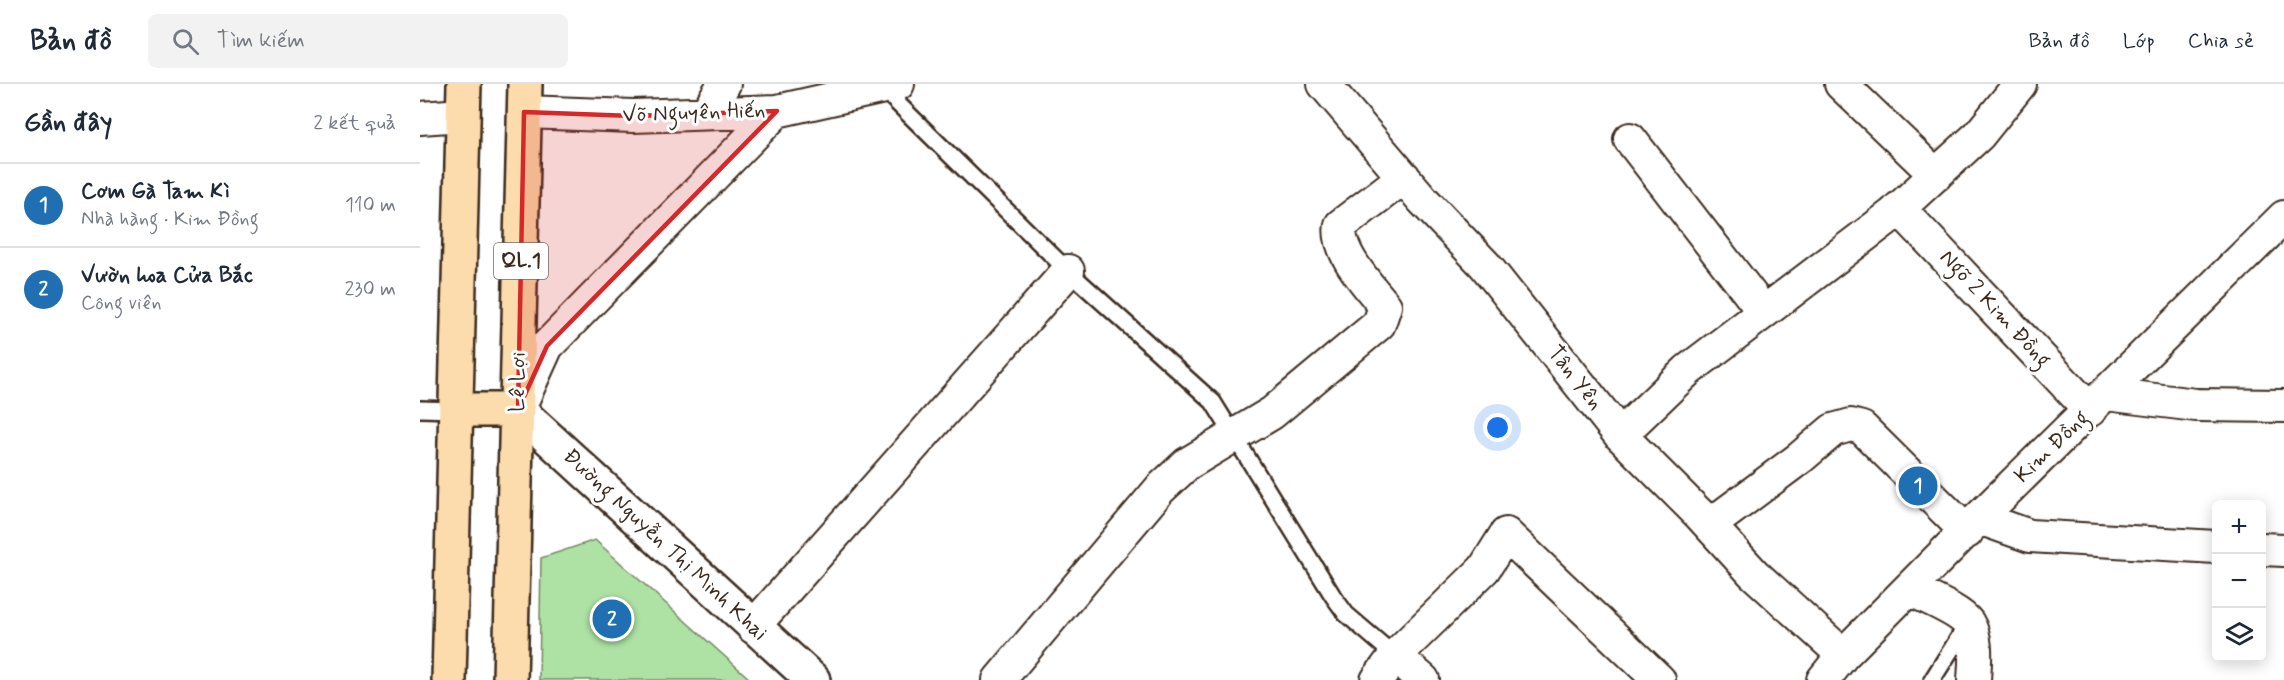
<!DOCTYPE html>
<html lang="vi">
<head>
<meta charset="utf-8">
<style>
  body { margin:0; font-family:Mynerve,sans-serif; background:#f2f2f3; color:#1f2937 }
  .controls { position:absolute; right:18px; bottom:18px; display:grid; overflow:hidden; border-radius:9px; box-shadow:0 3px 15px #0003 }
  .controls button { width:54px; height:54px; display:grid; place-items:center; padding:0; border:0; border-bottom:2px solid #e0e1e3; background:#fff; color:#1f2937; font:30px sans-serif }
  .you { position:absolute; left:1078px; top:344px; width:21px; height:21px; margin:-15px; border:4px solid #fff; border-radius:50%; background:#1a73e8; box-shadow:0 0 0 9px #1a73e833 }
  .badge { display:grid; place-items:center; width:39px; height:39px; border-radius:50%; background:#1f6fb2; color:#fff; font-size:20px; font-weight:700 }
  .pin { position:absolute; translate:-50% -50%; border:3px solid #fff; box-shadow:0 2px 6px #0006 }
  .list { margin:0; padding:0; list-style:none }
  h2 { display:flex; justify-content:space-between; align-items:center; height:78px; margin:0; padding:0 24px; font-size:26px }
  h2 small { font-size:20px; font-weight:400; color:#747a83 }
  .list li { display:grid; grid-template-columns:39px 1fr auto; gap:18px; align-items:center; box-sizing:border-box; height:84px; padding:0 24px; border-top:2px solid #e0e1e3 }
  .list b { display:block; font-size:22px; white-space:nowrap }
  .list p { margin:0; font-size:20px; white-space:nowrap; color:#747a83 }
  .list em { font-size:20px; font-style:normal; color:#747a83 }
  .icon { flex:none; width:33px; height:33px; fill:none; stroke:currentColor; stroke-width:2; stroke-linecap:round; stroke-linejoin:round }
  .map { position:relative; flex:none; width:1864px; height:596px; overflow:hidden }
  header { display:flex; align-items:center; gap:36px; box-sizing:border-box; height:84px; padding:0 30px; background:#fff; border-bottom:2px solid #e0e1e3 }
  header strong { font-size:28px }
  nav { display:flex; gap:33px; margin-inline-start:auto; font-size:21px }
  .search { width:420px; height:54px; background:#f2f2f3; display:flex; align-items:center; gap:15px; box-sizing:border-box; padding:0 21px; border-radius:9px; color:#747a83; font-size:22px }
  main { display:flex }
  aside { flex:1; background:#fff }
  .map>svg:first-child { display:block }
  .green { fill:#aee2a4; stroke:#748661; stroke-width:1.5 }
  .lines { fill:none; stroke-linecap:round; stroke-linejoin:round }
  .lane-casing { stroke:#3b2a1e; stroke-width:20 }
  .street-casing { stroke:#3b2a1e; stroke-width:36 }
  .secondary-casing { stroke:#3b2a1e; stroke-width:38 }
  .primary-casing { stroke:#3b2a1e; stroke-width:38 }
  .lane { stroke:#fff; stroke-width:15 }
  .street { stroke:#fff; stroke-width:32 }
  .secondary { stroke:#fff; stroke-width:33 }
  .primary { stroke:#fcdcac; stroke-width:33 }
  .marked { fill:#d62828; fill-opacity:0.2; stroke:#d62828; stroke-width:4.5; stroke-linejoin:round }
  .labels { text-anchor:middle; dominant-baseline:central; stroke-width:6; stroke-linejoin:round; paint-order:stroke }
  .shield { fill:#fff; stroke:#766a62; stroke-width:1.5 }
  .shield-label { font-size:21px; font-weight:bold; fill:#3b2a1e }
  .street-label { font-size:22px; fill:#3b2a1e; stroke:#fff }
</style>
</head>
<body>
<header>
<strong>Bản đồ</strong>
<div class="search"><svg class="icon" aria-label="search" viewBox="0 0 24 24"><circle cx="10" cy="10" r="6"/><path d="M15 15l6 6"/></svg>Tìm kiếm</div>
<nav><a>Bản đồ</a><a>Lớp</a><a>Chia sẻ</a></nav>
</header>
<main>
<aside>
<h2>Gần đây<small>2 kết quả</small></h2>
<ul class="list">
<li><span class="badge">1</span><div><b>Cơm Gà Tam Kì</b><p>Nhà hàng · Kim Đồng</p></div><em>110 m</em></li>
<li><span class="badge">2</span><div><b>Vườn hoa Cửa Bắc</b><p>Công viên</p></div><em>230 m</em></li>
</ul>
</aside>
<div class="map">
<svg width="1864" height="596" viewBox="0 0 1864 596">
  <rect width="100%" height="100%" fill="#fff"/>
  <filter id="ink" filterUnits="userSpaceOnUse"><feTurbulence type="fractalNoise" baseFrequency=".0167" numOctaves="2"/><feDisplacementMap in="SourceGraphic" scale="12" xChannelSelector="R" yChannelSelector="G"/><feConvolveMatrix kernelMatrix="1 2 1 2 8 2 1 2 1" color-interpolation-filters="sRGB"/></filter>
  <g filter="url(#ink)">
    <path class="green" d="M 175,456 L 331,596 L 119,596 L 121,474 Z"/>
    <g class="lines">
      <g class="lane-casing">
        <path id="lane" d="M 461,3 L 648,187 L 793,318 L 913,512 L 926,530 L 975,572
          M 0,325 L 36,326
          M 1512,596 L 1548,539"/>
      </g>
      <g class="street-casing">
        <path id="street" d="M 904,0 L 1003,116 L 1065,181 L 1200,351 L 1280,431 L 1334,490 L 1423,571
          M 1421,0 L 1516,91
          M 104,28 L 213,32 L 357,27 L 478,0
          M 287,28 L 304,0
          M 0,34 L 43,31
          M 1210,55 L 1343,227
          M 1479,124 L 1670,326
          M 1686,310 L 1776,321 L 1864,322
          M 98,326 L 127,262 L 357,27
          M 1200,351 L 1268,286 L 1473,130 L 1559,51 L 1600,0
          M 1559,434 L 1610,452 L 1796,463
          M 1290,441 L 1380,374 L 1413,346 L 1431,341 L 1442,344 L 1547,448
          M 1842,465 L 1864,466
          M 1490,505 C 1504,513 1539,526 1548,539 C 1558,555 1555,578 1554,596
          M 333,543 L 648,187
          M 975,572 L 1003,596
          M 579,596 L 740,405 L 767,380 L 852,329 L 959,240 L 965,222 C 950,203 915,167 921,141 L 984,93
          M 957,596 L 975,572 L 1064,485 L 1086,450 L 1239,596
          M 1403,596 L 1423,571 L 1559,434 L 1864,133"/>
      </g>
      <g class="secondary-casing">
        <path id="secondary" d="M 98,326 L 393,596"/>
      </g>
      <g class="primary-casing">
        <path id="primary" d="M 36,326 L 98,326
          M 29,596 L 44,0
          M 90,596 L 105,0"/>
      </g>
      <use href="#lane" class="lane"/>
      <use href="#street" class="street"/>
      <use href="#secondary" class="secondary"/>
      <use href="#primary" class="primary"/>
    </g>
  </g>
  <path class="marked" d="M 357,27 L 127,262 L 98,326 L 104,28 L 213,32 Z"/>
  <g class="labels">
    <rect class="shield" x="74" y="159" width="54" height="36" rx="4.5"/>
    <g class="shield-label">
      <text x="101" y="177">QL.1</text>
    </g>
    <g class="street-label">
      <text transform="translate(274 29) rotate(-2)">Võ Nguyên Hiến</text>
      <text transform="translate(1575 225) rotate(47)">Ngõ 2 Kim Đồng</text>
      <text transform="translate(1155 294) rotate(52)">Tân Yên</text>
      <text transform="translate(98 298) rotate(-89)">Lê Lợi</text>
      <text transform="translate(1632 363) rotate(-44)">Kim Đồng</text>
      <text transform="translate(245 461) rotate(43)">Đường Nguyễn Thị Minh Khai</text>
    </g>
  </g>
</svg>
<div class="controls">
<button>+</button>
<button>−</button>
<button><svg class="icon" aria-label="layers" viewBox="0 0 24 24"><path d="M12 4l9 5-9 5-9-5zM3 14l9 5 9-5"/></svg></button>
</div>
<div class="you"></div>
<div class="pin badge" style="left:1498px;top:402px">1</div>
<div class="pin badge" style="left:192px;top:535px">2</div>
</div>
</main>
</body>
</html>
